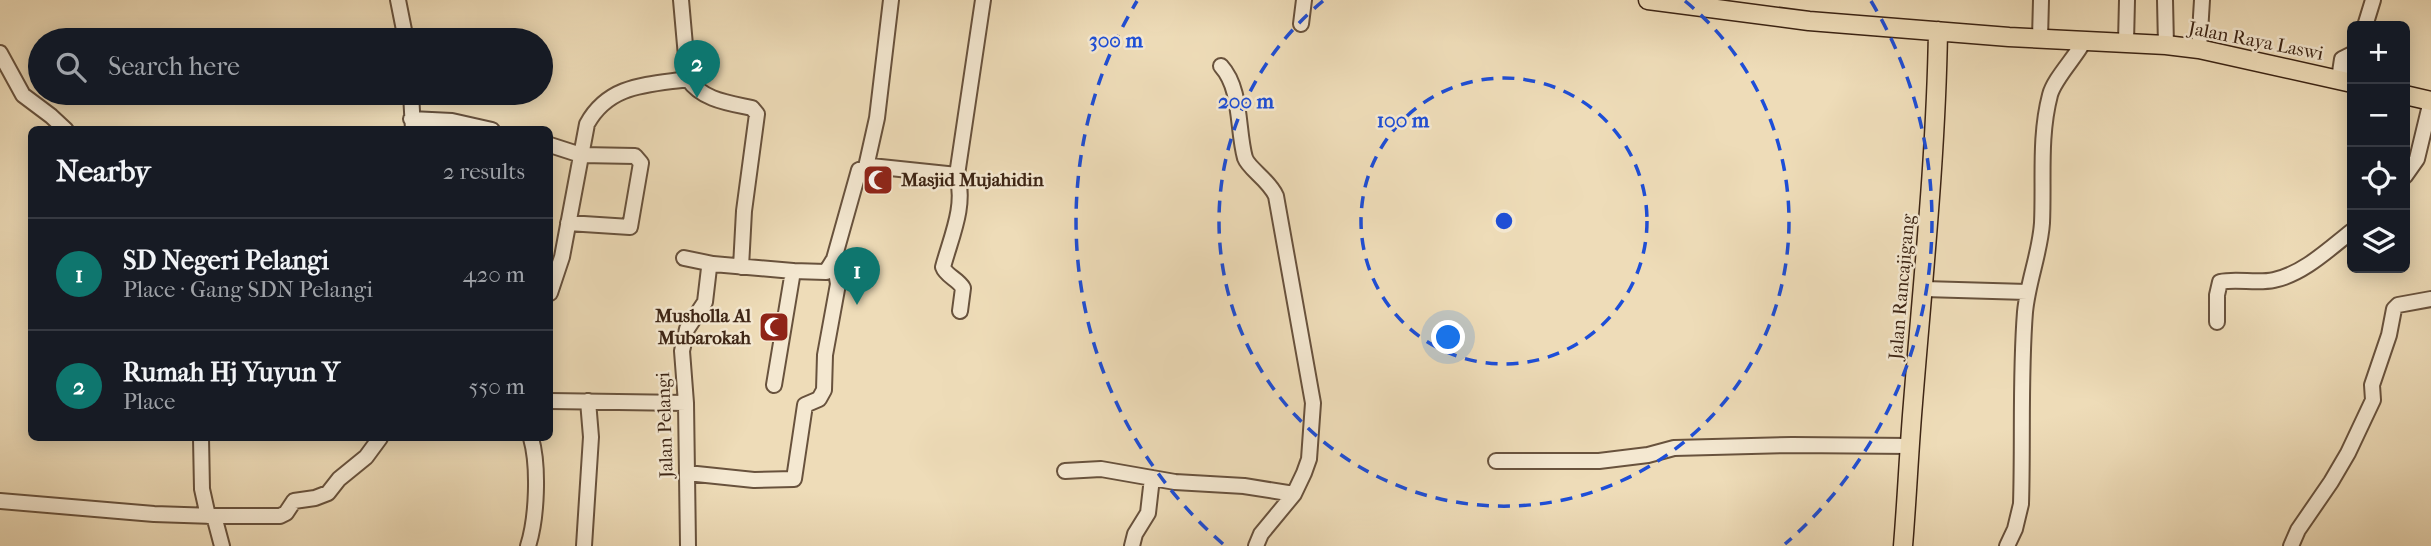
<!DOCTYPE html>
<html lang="en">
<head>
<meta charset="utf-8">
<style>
  body { margin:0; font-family:"IM FELL French Canon",serif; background:#242831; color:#f1f3f6 }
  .controls { position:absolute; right:21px; top:21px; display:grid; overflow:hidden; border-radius:10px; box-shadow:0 4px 18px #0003 }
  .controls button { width:63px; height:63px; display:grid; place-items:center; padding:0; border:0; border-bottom:2px solid #363941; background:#171b24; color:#f1f3f6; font:35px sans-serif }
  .you { position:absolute; left:1449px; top:338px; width:24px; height:24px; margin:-18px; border:5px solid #fff; border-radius:50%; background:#1a73e8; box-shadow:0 0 0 10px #1a73e833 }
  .badge { display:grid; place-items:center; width:46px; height:46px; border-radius:50%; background:#0f766e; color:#fff; font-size:23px; font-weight:700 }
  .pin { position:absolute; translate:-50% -58px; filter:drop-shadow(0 2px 4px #0008) }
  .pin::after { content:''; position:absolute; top:37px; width:24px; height:21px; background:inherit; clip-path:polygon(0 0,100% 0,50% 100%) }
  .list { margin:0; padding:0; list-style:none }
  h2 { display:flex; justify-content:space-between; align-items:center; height:91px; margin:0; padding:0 28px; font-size:30px }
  h2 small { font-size:23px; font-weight:400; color:#9ea1a6 }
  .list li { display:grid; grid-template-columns:46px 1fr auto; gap:21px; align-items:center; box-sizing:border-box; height:112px; padding:0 28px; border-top:2px solid #363941 }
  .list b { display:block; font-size:26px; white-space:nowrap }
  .list p { margin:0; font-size:23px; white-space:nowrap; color:#9ea1a6 }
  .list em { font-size:23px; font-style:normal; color:#9ea1a6 }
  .icon { flex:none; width:38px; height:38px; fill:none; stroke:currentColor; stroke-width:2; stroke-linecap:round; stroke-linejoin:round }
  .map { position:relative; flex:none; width:2431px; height:546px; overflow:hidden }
  .search { position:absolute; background:#171b24; box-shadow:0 4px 18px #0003; left:28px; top:28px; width:525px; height:77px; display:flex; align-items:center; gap:18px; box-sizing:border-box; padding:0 24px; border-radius:38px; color:#9ea1a6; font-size:26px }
  .panel { position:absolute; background:#171b24; box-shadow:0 4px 18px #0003; left:28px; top:126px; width:525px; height:315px; border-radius:10px }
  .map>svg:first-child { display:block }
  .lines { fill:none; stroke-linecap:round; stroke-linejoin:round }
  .minor-casing { stroke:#68523d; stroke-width:18 }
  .major-casing { stroke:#3c2414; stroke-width:21 }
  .minor { stroke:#f4e8d1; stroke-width:14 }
  .major { stroke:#eedcb8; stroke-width:18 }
  .ring { fill:none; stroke:#1d4ed8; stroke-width:3.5; stroke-dasharray:12 9 }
  .labels { text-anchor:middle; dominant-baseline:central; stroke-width:5; stroke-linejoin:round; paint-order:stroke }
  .street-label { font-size:19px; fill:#3c2414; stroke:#f4e8d1 }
  .poi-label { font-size:19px; font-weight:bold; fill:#3c2414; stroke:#f4e8d1; text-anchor:start }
  .centre { fill:#1d4ed8; stroke:#f4e8d1; stroke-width:3.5 }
  .ring-label { font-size:21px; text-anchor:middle; font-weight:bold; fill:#1d4ed8; stroke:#f4e8d1; stroke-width:5; stroke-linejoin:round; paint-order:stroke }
</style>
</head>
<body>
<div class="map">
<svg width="2431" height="546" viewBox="0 0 2431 546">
  <rect width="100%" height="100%" fill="#eedcb8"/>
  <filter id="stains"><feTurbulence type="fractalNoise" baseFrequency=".00286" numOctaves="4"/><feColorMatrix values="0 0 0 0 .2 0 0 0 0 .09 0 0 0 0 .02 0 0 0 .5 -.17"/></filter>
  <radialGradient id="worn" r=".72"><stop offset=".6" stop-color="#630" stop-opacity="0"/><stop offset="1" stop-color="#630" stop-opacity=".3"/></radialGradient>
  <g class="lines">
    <g class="minor-casing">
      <path id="minor" d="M 398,0 L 406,40
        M 2165,0 L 2166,45
        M 1301,24 L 1304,0
        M 2365,26 L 2373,0
        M 2040,38 L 2041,0
        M 2126,42 L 2127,0
        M 2199,49 L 2202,0
        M 0,53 L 23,95 L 51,116 L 66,130
        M 1221,66 C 1242,89 1237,129 1245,158 C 1249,169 1269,180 1276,196 L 1313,403 L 1309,459 L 1304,473 L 1294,494 L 1261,534 L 1256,546
        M 688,79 C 702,100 729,103 752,108 L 757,114 L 744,211 L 741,267
        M 2339,79 L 2342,59 L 2352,54
        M 411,93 L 413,130
        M 411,119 L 452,121 L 492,130
        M 550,145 L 581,155 L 635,156 L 641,163 L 630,227 L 568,223
        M 866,167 L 877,118 L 891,0
        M 957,175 C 966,206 951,237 943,267 C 946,276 958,279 963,288 L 960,311
        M 2405,176 L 2417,159 L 2431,101
        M 684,258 L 713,264
        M 1924,289 L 2027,292
        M 550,293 L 562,257 L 587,124 C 609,84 647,85 688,79 L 681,0
        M 2217,322 L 2217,295 L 2220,282 C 2237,278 2256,284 2274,280 C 2303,274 2329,249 2352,231
        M 774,385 L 793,271
        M 550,401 L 686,403
        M 201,438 L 202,489 L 208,516
        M 1496,461 L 1599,461 L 1648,455 L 1674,448 L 1792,445 L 1911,446
        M 1065,471 L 1101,469 L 1175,482 L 1244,486 L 1294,494
        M 687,473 L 754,480 L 794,479 L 805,405 L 819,399 L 824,390 L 825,355 L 838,284 L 834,259
        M 0,501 L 154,514 L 214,516 L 280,516 L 286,513 L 294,501 L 315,498 L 328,493 L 339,479 L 366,457 L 380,438
        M 214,516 L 222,546
        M 528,546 C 537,518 539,466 531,438
        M 584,546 L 591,437 L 588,401
        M 688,546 L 686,403 L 682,351 L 687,329 L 705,302 L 709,268 L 713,264 L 793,271 L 826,272 L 834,259 L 859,170 L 871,166 L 957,175 L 983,0
        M 1132,546 L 1135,534 L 1148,513 L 1152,478
        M 2007,546 L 2015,529 L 2021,504 C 2023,440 2020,375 2025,312 C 2028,281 2040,253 2042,223 C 2044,180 2039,137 2050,95 C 2054,79 2075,58 2084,41
        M 2291,546 L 2298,530 L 2331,482 L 2348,453 L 2373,400 L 2372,385 L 2389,335 L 2394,309 L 2398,305 L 2431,299"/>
    </g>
    <g class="major-casing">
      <path id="major" d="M 1648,0 L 1809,21 L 2009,37 L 2166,45 L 2199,49 L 2352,83
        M 2405,95 L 2431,101
        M 1903,546 C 1907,498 1909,450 1913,403 C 1923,279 1936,156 1938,31"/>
    </g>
    <use href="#minor" class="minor"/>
    <use href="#major" class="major"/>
  </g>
  <g class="ring">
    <circle cx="1504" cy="221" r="143"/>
    <path d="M1685 1A285 285 0 1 1 1323 1"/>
    <path d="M1223 544A428 428 0 0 1 1137 1M1871 1A428 428 0 0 1 1785 544"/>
  </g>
  <defs>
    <g id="mosque-square" transform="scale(1.575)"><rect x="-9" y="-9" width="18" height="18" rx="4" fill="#8f2418" stroke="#f4e8d1"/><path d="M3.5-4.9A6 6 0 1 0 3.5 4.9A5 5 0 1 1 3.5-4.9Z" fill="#fff"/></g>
  </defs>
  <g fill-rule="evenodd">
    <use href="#mosque-square" x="878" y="180"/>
    <use href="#mosque-square" x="774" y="327"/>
  </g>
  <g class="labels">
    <g class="street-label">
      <text transform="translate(2256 41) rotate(11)">Jalan Raya Laswi</text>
      <text transform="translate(1902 287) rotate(-85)">Jalan Rancajigang</text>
      <text transform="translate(665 425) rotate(-92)">Jalan Pelangi</text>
    </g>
    <g class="poi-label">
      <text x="901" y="180">Masjid Mujahidin</text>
      <text x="751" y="316" text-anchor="end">Musholla Al<tspan x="751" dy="22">Mubarokah</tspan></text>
    </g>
  </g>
  <circle cx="1504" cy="221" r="10" class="centre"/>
  <g class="ring-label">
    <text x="1116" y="47">300 m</text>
    <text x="1246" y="108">200 m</text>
    <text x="1403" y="127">100 m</text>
  </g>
  <rect width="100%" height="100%" filter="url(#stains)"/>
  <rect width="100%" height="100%" fill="url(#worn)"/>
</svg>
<div class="controls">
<button>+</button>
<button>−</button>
<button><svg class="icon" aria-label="locate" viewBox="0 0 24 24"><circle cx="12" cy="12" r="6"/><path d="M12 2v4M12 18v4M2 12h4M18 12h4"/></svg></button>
<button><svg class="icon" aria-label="layers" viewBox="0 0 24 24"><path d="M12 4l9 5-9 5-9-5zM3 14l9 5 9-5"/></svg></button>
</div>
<div class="you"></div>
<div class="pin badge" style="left:857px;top:305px">1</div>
<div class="pin badge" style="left:697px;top:98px">2</div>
<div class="search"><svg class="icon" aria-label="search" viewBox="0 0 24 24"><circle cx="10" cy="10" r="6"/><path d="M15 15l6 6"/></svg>Search here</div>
<section class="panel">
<h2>Nearby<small>2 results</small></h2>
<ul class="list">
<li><span class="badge">1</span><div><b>SD Negeri Pelangi</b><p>Place · Gang SDN Pelangi</p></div><em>420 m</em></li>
<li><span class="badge">2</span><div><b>Rumah Hj Yuyun Y</b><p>Place</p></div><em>550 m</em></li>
</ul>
</section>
</div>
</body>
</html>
